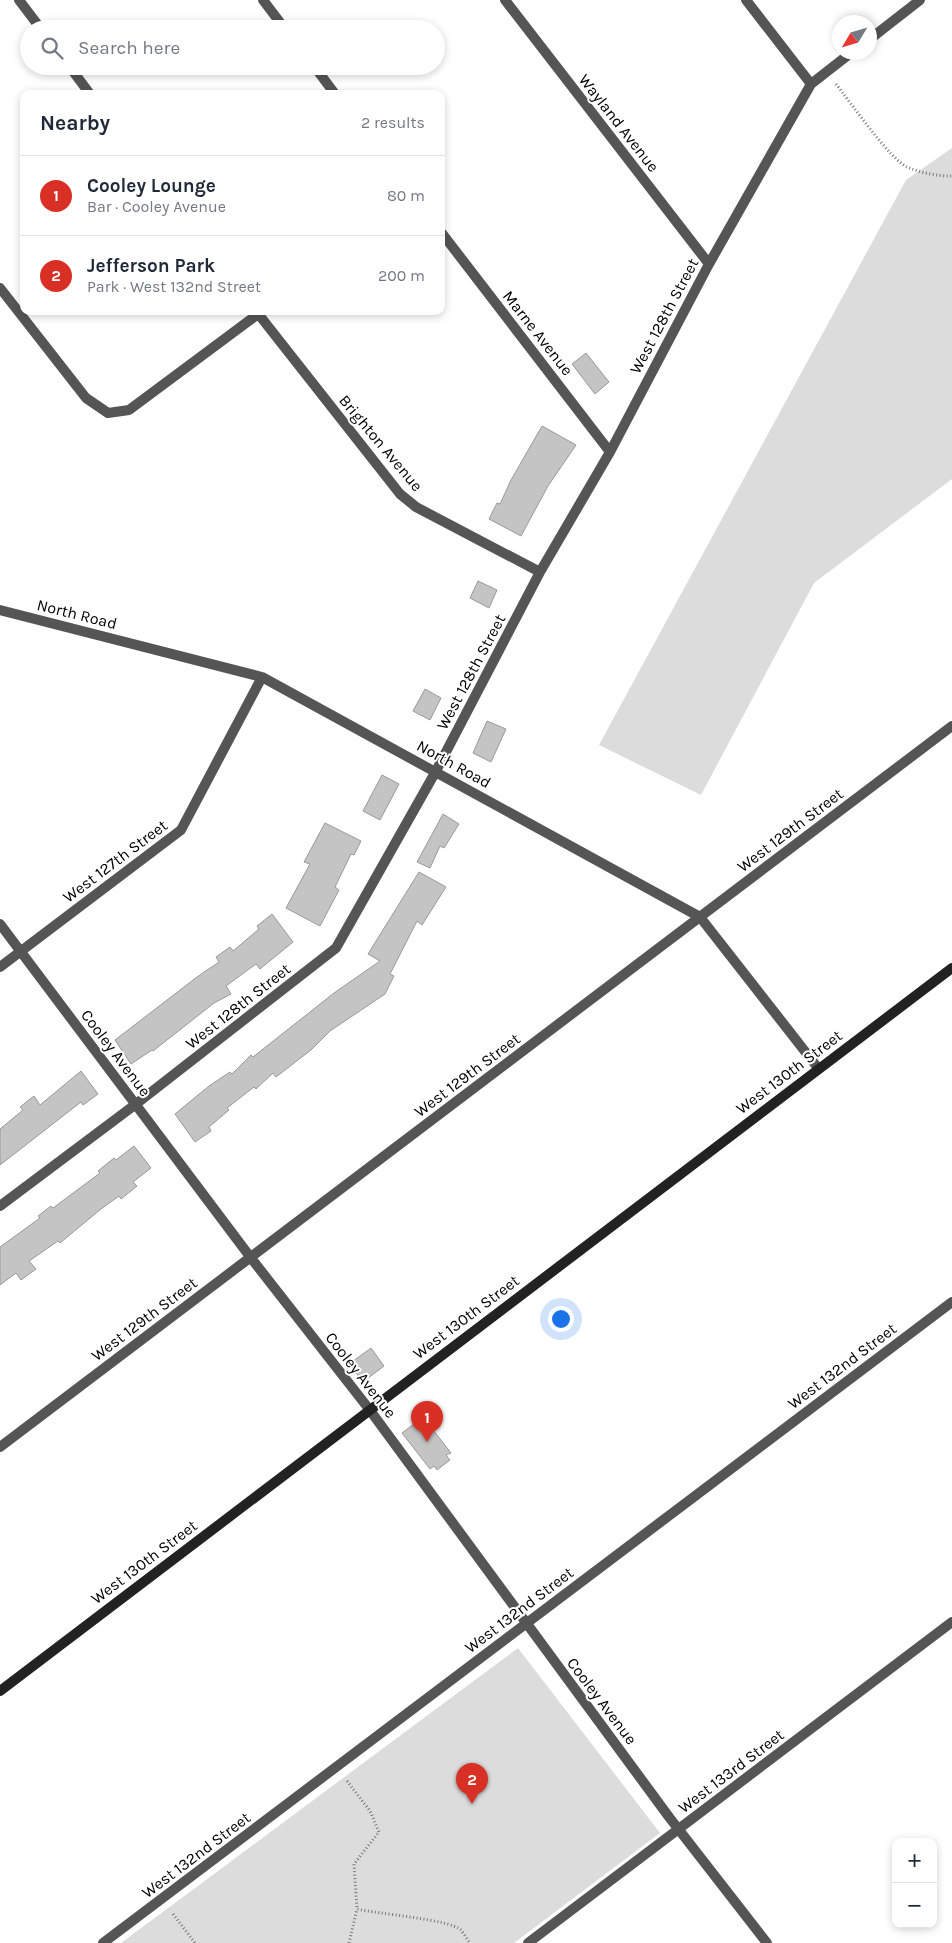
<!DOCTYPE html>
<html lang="en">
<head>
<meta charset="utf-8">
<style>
  body { margin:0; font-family:Karla,sans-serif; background:#f6f6f7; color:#1f2937 }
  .controls { position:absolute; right:15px; bottom:15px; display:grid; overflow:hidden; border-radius:10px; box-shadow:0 2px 8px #0003 }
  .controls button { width:45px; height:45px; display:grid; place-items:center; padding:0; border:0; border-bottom:1px solid #e0e1e3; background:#fff; color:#1f2937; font:25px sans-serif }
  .compass { position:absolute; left:832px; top:15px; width:45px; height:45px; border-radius:50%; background:#fff; box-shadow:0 2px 8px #0003; rotate:232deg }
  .you { position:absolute; left:560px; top:1318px; width:18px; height:18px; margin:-12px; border:4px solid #fff; border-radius:50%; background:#1a73e8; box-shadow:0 0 0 8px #1a73e833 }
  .badge { display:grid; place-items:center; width:32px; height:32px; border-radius:50%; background:#d93025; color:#fff; font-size:16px; font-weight:700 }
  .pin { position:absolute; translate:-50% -41px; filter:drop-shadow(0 1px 2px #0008) }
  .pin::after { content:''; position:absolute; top:26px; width:18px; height:15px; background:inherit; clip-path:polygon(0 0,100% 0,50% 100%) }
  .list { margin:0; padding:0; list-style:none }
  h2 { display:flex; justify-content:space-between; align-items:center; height:65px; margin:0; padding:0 20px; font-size:21px }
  h2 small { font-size:16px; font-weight:400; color:#747a83 }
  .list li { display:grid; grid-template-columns:32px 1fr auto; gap:15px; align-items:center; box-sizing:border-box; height:80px; padding:0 20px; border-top:1px solid #e0e1e3 }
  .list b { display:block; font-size:19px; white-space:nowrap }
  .list p { margin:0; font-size:16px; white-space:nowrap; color:#747a83 }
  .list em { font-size:16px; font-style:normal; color:#747a83 }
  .icon { flex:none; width:28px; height:28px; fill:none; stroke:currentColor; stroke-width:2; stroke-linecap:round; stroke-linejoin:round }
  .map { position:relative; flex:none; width:952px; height:1943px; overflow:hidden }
  .search { position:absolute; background:#fff; box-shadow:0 2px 8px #0003; left:20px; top:20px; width:425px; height:55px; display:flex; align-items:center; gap:12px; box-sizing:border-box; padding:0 18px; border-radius:28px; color:#747a83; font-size:19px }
  .panel { position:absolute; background:#fff; box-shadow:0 2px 8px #0003; left:20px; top:90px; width:425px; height:225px; border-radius:10px }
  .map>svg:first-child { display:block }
  .green { fill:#dcdcdc }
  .building { fill:#c4c4c4; stroke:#999 }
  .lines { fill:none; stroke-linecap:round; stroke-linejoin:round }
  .path { stroke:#777; stroke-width:3; stroke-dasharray:1 2.5; stroke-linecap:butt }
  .minor { stroke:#555; stroke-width:10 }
  .secondary { stroke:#222; stroke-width:10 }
  .labels { text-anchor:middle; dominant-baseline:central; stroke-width:4; stroke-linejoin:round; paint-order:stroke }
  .street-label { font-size:16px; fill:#000; stroke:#fff }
</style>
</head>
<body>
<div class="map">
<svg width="952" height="1943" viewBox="0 0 952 1943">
  <rect width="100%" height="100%" fill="#fff"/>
  <path class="green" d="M 952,148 L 952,479 L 814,583 L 701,795 L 599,745 L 906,180 Z
    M 518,1648 L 660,1833 L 514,1943 L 121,1943 Z"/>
  <path class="building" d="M 586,353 L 609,382 L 595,394 L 572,364 Z
    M 542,426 L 576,445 L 548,486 L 521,536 L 489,519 L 497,503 L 500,504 L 511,480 Z
    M 478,581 L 497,590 L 489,608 L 470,598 Z
    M 425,689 L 441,698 L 430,720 L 413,711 Z
    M 487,721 L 506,729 L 491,762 L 473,753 Z
    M 382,775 L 399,784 L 380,820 L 363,811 Z
    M 443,814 L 459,824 L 444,848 L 440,846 L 430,868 L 417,862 Z
    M 325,823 L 361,841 L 354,855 L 351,854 L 335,887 L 339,890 L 320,926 L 286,908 L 310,864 L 304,862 Z
    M 419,872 L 446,887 L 422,925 L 417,921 L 390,974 L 394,976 L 385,994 L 330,1031 L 311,1050 L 276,1077 L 273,1073 L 256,1089 L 254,1087 L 227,1108 L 229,1110 L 209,1127 L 211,1131 L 195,1142 L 175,1114 L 209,1086 L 230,1072 L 232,1074 L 251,1055 L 253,1057 L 334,993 L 380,961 L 368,954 Z
    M 272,914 L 293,942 L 260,969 L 256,964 L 226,986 L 231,994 L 214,1003 L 153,1051 L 152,1050 L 131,1064 L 115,1040 L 197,977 L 219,962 L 216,957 L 230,947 L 233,951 L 259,929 L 257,926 Z
    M 81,1071 L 98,1094 L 83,1105 L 81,1102 L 0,1165 L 0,1129 L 23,1110 L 20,1107 L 34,1096 L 40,1105 Z
    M 134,1146 L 151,1168 L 133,1182 L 137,1186 L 121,1199 L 119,1196 L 101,1209 L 60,1243 L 58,1241 L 29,1261 L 36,1269 L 21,1280 L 16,1273 L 0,1285 L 0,1247 L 40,1218 L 38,1216 L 51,1206 L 53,1208 L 100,1173 L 98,1171 L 114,1158 L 116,1160 Z
    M 371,1348 L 384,1366 L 363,1382 L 349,1364 Z
    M 423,1417 L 451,1453 L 446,1455 L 450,1460 L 437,1470 L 434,1466 L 430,1469 L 402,1433 Z"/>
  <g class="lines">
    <path class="path" d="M 836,84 C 850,102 890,159 907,167 C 921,173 937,176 952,176
      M 347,1781 L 370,1811 L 379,1832 L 354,1864 L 357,1909 C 377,1914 449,1919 461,1930 C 464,1934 467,1939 470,1943
      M 173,1914 L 195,1943
      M 349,1943 L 357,1909"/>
    <path class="minor" d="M 19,0 L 41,29
      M 263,0 L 285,29
      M 505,0 L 709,264
      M 746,0 L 811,84
      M 870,39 L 920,0
      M 69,66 L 90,94
      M 314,66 L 335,94
      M 441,232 L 610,452
      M 0,288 L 86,398 L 108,413 L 129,410 L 258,314
      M 256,311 L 400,494 L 416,507 L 540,572
      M 0,610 L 262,677 L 700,917 L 818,1068
      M 0,924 L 251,1258 L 369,1409 L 669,1817 L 767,1943
      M 0,967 L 181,830 L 262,677
      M 0,1206 L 136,1104 L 336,948 L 436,771 L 540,572 L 610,452 L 709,264 L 811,84 L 852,52
      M 0,1447 L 952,726
      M 103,1943 L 952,1302
      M 528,1943 L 952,1622"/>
    <path class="secondary" d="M 0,1691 L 952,968"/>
  </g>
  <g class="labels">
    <g class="street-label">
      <text transform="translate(619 123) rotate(52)">Wayland Avenue</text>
      <text transform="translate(664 316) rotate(-62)">West 128th Street</text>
      <text transform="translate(538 333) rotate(52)">Marne Avenue</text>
      <text transform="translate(381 443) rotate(50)">Brighton Avenue</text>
      <text transform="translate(77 614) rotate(14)">North Road</text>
      <text transform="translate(471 672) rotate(-62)">West 128th Street</text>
      <text transform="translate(454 764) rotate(29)">North Road</text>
      <text transform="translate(790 830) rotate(-37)">West 129th Street</text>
      <text transform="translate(115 861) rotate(-37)">West 127th Street</text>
      <text transform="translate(238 1006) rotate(-38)">West 128th Street</text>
      <text transform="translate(116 1053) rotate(53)">Cooley Avenue</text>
      <text transform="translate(789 1072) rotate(-37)">West 130th Street</text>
      <text transform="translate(467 1075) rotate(-37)">West 129th Street</text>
      <text transform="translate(466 1317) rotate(-37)">West 130th Street</text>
      <text transform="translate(144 1319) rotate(-37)">West 129th Street</text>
      <text transform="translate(842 1366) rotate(-37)">West 132nd Street</text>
      <text transform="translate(361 1375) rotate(52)">Cooley Avenue</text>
      <text transform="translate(144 1562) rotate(-37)">West 130th Street</text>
      <text transform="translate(519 1610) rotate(-37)">West 132nd Street</text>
      <text transform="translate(602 1701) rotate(53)">Cooley Avenue</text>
      <text transform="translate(731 1771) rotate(-37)">West 133rd Street</text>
      <text transform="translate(196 1855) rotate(-37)">West 132nd Street</text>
    </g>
  </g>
</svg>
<div class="controls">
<button>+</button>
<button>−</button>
</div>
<svg class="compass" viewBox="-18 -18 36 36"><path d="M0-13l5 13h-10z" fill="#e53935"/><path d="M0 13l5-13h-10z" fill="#747a83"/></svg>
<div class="you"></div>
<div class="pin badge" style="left:427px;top:1442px">1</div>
<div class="pin badge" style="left:472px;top:1804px">2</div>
<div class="search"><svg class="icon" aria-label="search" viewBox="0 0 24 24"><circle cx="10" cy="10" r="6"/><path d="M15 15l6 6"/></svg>Search here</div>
<section class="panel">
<h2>Nearby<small>2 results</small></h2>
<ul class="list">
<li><span class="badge">1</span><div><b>Cooley Lounge</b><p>Bar · Cooley Avenue</p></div><em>80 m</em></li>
<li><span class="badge">2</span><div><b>Jefferson Park</b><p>Park · West 132nd Street</p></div><em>200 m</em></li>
</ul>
</section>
</div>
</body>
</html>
